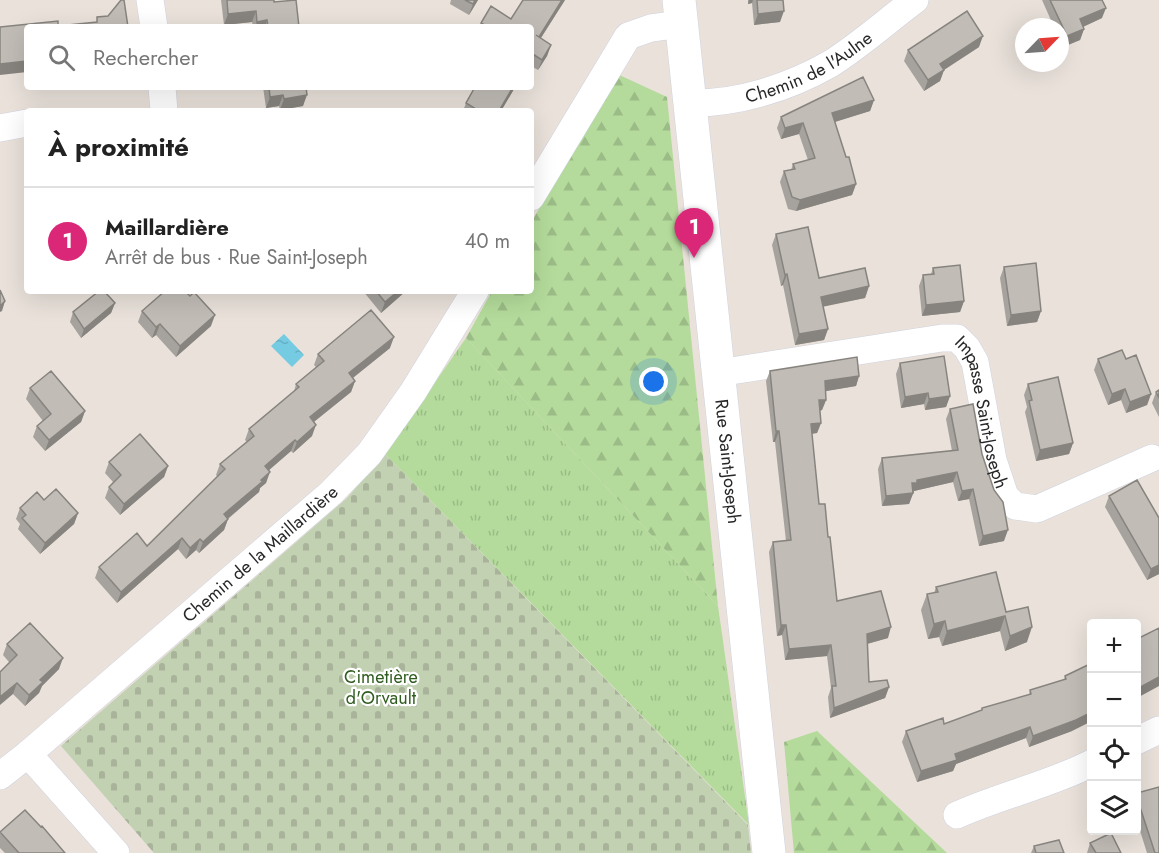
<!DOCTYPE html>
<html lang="fr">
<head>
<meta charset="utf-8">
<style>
  body { margin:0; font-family:Jost,sans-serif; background:#f6f6f6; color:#222 }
  .controls { position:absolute; right:18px; bottom:18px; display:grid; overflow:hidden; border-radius:6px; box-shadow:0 6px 24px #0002 }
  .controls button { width:54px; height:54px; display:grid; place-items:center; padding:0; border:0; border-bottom:2px solid #e0e0e0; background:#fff; color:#222; font:30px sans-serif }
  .compass { position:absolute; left:1015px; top:18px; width:54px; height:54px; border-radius:50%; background:#fff; box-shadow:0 6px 24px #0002; rotate:65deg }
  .you { position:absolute; left:654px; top:382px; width:21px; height:21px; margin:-15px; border:4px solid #fff; border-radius:50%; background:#1a73e8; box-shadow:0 0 0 9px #1a73e833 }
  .badge { display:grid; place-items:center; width:39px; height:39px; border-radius:50%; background:#db2777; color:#fff; font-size:20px; font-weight:700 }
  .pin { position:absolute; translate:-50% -50px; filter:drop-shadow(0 2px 3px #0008) }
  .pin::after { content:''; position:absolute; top:32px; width:21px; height:18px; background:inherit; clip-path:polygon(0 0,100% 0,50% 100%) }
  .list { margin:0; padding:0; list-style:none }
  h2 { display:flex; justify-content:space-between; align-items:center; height:78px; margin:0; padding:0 24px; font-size:26px }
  h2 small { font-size:20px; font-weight:400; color:#767676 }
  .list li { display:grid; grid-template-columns:39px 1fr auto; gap:18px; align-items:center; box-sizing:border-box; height:108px; padding:0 24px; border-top:2px solid #e0e0e0 }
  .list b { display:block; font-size:22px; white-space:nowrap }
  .list p { margin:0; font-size:20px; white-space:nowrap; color:#767676 }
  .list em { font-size:20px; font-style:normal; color:#767676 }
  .icon { flex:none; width:33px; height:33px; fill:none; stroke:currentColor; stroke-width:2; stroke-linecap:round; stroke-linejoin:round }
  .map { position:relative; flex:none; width:1159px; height:853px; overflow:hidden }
  .search { position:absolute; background:#fff; box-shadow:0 6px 24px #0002; left:24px; top:24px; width:510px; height:66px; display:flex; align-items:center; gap:15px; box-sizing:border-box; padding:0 21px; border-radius:6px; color:#767676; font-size:22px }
  .panel { position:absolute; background:#fff; box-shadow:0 6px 24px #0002; left:24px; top:108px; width:510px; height:186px; border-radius:6px }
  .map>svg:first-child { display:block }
  .grass { fill:url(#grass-tufts) }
  .forest { fill:url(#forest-firs) }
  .cemetery { fill:url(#cemetery-stones) }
  .water { fill:url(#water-ripples) }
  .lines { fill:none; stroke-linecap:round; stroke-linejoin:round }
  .street-casing { stroke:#cfd3df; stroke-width:28 }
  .secondary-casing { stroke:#cfd3df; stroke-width:34 }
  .street { stroke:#fff; stroke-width:27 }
  .secondary { stroke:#fff; stroke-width:33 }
  .wall { fill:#a6a29d }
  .shaded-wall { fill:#87847f }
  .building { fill:#c1bcb6; stroke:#87847f; stroke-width:1.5 }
  .labels { text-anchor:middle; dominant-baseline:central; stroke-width:4.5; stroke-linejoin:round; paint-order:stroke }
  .street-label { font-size:18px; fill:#272727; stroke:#fff }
  .park-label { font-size:18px; fill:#2f5c1f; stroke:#fff }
</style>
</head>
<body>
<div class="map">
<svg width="1159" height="853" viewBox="0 0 1159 853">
  <defs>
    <pattern id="grass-tufts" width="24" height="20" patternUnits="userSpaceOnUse" patternTransform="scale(1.5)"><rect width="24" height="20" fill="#b4db9b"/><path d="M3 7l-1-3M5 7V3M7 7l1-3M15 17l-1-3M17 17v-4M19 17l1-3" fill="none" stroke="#9bbc86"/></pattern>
    <pattern id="forest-firs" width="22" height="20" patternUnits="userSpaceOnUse" patternTransform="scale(1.5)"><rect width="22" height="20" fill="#b4db9b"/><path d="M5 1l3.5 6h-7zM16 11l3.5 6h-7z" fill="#9bbc86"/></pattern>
    <pattern id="cemetery-stones" width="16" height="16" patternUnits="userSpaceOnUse" patternTransform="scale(1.5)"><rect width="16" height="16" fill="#c3d1b3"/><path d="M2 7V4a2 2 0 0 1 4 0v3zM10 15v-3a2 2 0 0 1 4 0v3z" fill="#a8b39a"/></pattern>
    <pattern id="water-ripples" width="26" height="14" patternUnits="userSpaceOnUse" patternTransform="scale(1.5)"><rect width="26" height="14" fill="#75cce2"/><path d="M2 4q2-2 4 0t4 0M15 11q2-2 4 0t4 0" fill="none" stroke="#65afc2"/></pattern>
  </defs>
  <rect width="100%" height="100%" fill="#e9e1da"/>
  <path class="grass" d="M 466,338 L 718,606 L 749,825 L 385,454 Z"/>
  <path class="forest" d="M 615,73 L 667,97 L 718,606 L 466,338 L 492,291 L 531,291 L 531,223 Z
    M 817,731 L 947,853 L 794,853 L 784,742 Z"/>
  <path class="cemetery" d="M 385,454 L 748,825 L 751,853 L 154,853 L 61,746 L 347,498 Z"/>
  <path class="water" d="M 284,334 L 304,355 L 292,367 L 271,346 Z"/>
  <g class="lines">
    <g class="street-casing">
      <g id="street">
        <path d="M 150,0 L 154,27"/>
        <path d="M 162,87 L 164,111"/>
        <path id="s1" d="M 688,103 C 737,104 788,88 830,64 C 859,46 888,20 915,0"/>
        <path d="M 0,128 L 27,123"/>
        <path d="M 531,197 L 628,36 L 651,28 L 681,24"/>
        <path id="s2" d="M 718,373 L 942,338 L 957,338 L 967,348 L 975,362 L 993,460 L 1005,496 L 1015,506 L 1037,509 L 1152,458"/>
        <path d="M 1136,741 L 1159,730"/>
        <path d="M 28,754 L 116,853"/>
        <path id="s3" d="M 0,776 L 28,754 L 331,493 L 369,454 L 413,392 L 475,291"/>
        <path d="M 957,815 C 1001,795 1049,785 1092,763"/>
      </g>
    </g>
    <g class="secondary-casing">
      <g id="secondary">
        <path id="s4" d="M 679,0 L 769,853"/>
      </g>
    </g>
    <use href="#street" class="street"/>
    <use href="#secondary" class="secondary"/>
  </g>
  <path class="wall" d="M 221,0 L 274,0 L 274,2 L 299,27 L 253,27 L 252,22 L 224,25 Z
    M 451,0 L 478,0 L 469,15 L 450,4 Z
    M 523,0 L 565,0 L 541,38 L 551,45 L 547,56 L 538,70 L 531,66 L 531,27 L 479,27 L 481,23 L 511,19 Z
    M 748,0 L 783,0 L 780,22 L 754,25 L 752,3 L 748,4 Z
    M 1042,0 L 1102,0 L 1102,18 L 1083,27 L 1084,29 L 1080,40 L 1063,47 L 1060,40 L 1060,27 L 1054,27 Z
    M 979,47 L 944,70 L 940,81 L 924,91 L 904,61 L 908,50 Z
    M 263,87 L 306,87 L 303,106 L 280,110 L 279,106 L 266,108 Z
    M 514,89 L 501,111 L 463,111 L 466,103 Z
    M 874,100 L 870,111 L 835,122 L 846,157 L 856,184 L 852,195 L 796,211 L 788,209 L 780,182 L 784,171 L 791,170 L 793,164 L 808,160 L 799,134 L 781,139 L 777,128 L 781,117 Z
    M 776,234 L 819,278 L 869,286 L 865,298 L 823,306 L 828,329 L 824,340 L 795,345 L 783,285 L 781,286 L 772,245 Z
    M 1004,267 L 1041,311 L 1037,322 L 1007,326 L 1000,278 Z
    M 933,268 L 964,301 L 960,312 L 922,316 L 919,286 L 923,275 L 931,274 Z
    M 363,291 L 406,291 L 381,313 Z
    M 115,303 L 111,313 L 81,338 L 70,322 L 73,312 Z
    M 142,311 L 211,326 L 176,357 L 156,335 L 152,338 L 138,322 Z
    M 390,348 L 353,378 L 355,381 L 351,392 L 314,422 L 312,436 L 293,453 L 291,451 L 269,470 L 266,483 L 260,488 L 259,492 L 228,519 L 224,530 L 199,553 L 196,550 L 186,559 L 178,549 L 117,603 L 95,578 L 99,567 L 147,546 L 218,477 L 216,475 L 220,464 L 247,442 L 245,440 L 249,429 L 294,392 L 296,384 L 316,367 L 314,365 L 318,354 Z
    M 1098,359 L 1126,359 L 1151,394 L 1147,405 L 1126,413 L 1121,400 L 1108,405 L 1094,370 Z
    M 900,363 L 950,396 L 946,407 L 925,410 L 924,404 L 901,408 L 896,374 Z
    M 770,371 L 859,376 L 856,386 L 825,391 L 826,400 L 822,410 L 820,411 L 821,423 L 817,433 L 812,434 L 819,504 L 828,537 L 837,601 L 888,638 L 867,644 L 869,682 L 889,687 L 885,698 L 830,718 L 828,697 L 831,688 L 827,656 L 785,660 L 782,635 L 777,636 L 769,552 L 773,542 L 786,541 L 775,442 L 773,442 L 766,381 Z
    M 1028,384 L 1073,443 L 1069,454 L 1036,461 L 1025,412 L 1027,407 L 1024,395 Z
    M 30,388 L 85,411 L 81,422 L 45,451 L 33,437 L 37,426 L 43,421 L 26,399 Z
    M 1159,390 L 1159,417 L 1152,403 L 1156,392 Z
    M 950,409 L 982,454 L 1004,541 L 979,546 L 969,499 L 958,501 L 953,482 L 914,491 L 909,504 L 882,506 L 878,469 L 882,458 L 952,451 L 946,419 Z
    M 109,462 L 168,466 L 164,477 L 120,515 L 105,498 L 109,487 L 113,482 L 105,473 Z
    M 1109,496 L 1159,518 L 1159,574 L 1147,580 L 1105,507 Z
    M 44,500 L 78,513 L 74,524 L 40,554 L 18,529 L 20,524 L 16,519 L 20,508 Z
    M 936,587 L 1006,612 L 1027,642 L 1005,651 L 1000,631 L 942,646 L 939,637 L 928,639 L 921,610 L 927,594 L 934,593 Z
    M 7,644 L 59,669 L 42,686 L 39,693 L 25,706 L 13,694 L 9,662 L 3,655 Z
    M 1092,663 L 1072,731 L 1029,747 L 1026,738 L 956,764 L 953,771 L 917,782 L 902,742 L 906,731 L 944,724 L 981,711 L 982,708 L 1029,695 L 1030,690 L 1064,680 L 1065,676 Z
    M 1137,793 L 1159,853 L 1147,853 L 1137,821 Z
    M 41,827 L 65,853 L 5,853 L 0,848 L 0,832 Z
    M 1090,843 L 1121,853 L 1087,853 Z
    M 1034,846 L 1064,853 L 1031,853 Z"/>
  <path class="shaded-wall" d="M 475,0 L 478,0 L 469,15 L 473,4 Z
    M 562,0 L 565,0 L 535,47 L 539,37 Z
    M 749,0 L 753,0 L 752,3 L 748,4 Z
    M 1106,8 L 1102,18 L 1076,30 L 1080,19 Z
    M 256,11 L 252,22 L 224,25 L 228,14 Z
    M 784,11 L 780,22 L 754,25 L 758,14 Z
    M 267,20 L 265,27 L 255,27 L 257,22 Z
    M 1084,29 L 1080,40 L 1063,47 L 1067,36 Z
    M 983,36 L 979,47 L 936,75 L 940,64 Z
    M 551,45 L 547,56 L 538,70 L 542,60 Z
    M 27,61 L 27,72 L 0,75 L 0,64 Z
    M 944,70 L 940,81 L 924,91 L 928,80 Z
    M 513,87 L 514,87 L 514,89 L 501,111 L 499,111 Z
    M 283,95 L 279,106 L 266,108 L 270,97 Z
    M 307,95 L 303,106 L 280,110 L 284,99 Z
    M 874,100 L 870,111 L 828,124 L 832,113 Z
    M 803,123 L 799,134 L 781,139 L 785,128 Z
    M 856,184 L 852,195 L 796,211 L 800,200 Z
    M 787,274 L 783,285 L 781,286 L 785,275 Z
    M 869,286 L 865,298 L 817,308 L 821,297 Z
    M 398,291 L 406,291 L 381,313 L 385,302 Z
    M 5,301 L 2,311 L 0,312 L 0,306 Z
    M 964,301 L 960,312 L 922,316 L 926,305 Z
    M 115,303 L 111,313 L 81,338 L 84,329 Z
    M 1041,311 L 1037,322 L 1007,326 L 1011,315 Z
    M 215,315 L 211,326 L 176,357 L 180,346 Z
    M 160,324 L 156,335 L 152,338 L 156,327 Z
    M 828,329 L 824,340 L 795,345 L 799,334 Z
    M 394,337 L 390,348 L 345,384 L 349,373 Z
    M 859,376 L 856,386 L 821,392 L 825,381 Z
    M 355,381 L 351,392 L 306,428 L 310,417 Z
    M 1125,389 L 1121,400 L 1108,405 L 1112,394 Z
    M 928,393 L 924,404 L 901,408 L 905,397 Z
    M 1151,394 L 1147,405 L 1126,413 L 1130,402 Z
    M 950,396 L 946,407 L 925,410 L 929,399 Z
    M 819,400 L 826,400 L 822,410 L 815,411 Z
    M 85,411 L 81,422 L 45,451 L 49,440 Z
    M 821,423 L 817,433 L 807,434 L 811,424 Z
    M 316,425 L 312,436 L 293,453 L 297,442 Z
    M 776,431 L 779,431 L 775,442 L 773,442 Z
    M 295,440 L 291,451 L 261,477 L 265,466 Z
    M 1073,443 L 1069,454 L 1036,461 L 1040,450 Z
    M 168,466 L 164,477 L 120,515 L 124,504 Z
    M 270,472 L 266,483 L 260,488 L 259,492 L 220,525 L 224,514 Z
    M 957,472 L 953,482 L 914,491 L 909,504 L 882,506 L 886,496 L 917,480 Z
    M 973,489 L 969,499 L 958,501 L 962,491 Z
    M 78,513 L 74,524 L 40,554 L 45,543 Z
    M 228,519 L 224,530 L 199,553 L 203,542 Z
    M 1008,530 L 1004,541 L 979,546 L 983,536 Z
    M 182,538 L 178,549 L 117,603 L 121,592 Z
    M 200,539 L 196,550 L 186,559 L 190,548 Z
    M 1159,565 L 1159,574 L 1147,580 L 1151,569 Z
    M 1005,616 L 1000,631 L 942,646 L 947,631 Z
    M 945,621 L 939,637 L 928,639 L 934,624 Z
    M 781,625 L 786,625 L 782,635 L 777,636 Z
    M 891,627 L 888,638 L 863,645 L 867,634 Z
    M 1032,627 L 1027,642 L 1005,651 L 1010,636 Z
    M 831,645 L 827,656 L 785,660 L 789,649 Z
    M 63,658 L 59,669 L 42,686 L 39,693 L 25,706 L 29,695 L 40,680 Z
    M 1159,677 L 1159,686 L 1137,698 L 1137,689 Z
    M 17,683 L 13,694 L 0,705 L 0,697 Z
    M 889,687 L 885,698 L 830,718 L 834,708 Z
    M 1092,712 L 1092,721 L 1072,731 L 1029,747 L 1033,736 Z
    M 1030,727 L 1026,738 L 956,764 L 953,771 L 917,782 L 921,771 L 955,754 Z"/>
  <path class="building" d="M 121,0 L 124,0 L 128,27 L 27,27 L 27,61 L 0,64 L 0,27 L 58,21 L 58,26 L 97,22 L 97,17 L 108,16 Z
    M 227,0 L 274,0 L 274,2 L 296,0 L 299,27 L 268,27 L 267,20 L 257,22 L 256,11 L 228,14 Z
    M 465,0 L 475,0 L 473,4 Z
    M 523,0 L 562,0 L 539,37 L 536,35 L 551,45 L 542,60 L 531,53 L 531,27 L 488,27 L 481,23 L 491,6 L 511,19 Z
    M 757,0 L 783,0 L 784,11 L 758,14 Z
    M 1050,0 L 1102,0 L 1106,8 L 1080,19 L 1084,29 L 1067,36 Z
    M 967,11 L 983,36 L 940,64 L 944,70 L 928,80 L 908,50 Z
    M 321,25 L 321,27 L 306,27 Z
    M 863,77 L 874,100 L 832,113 L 846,157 L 849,157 L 856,184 L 800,200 L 792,197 L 784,171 L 795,169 L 793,164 L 815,158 L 803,123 L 785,128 L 781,117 Z
    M 269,87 L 306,87 L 307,95 L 284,99 L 283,95 L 270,97 Z
    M 475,87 L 513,87 L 499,111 L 479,111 L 466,103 Z
    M 808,227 L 819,278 L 865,268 L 869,286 L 821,297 L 828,329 L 799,334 L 787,274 L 785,275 L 776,234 Z
    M 1036,263 L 1041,311 L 1011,315 L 1004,267 Z
    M 960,265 L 964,301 L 926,305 L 923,275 L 934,274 L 933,268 Z
    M 0,290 L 5,301 L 0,306 Z
    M 99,291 L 104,291 L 115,303 L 84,329 L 73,312 Z
    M 165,291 L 185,291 L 190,296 L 194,292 L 215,315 L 180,346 L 160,324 L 156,327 L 142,311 Z
    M 376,291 L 398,291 L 385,302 Z
    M 371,310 L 394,337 L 349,373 L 355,381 L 310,417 L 316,425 L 297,442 L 295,440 L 265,466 L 270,472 L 261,480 L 263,481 L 224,514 L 228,519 L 203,542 L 200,539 L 190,548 L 182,538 L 121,592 L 99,567 L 137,533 L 147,546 L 225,469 L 220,464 L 254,436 L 249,429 L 299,387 L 296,384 L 324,361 L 318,354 Z
    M 1122,350 L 1126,359 L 1136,355 L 1151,394 L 1130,402 L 1125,389 L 1112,394 L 1098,359 Z
    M 944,356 L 950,396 L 929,399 L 928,393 L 905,397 L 900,363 Z
    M 857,357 L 859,376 L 825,381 L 826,400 L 819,400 L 821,423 L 811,424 L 819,504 L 825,504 L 828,537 L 830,537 L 837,601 L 881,591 L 891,627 L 867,634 L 869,682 L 887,680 L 889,687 L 834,708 L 832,686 L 836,686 L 831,645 L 789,649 L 786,625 L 781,625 L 773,542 L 791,540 L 779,431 L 776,431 L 770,371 Z
    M 51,371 L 85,411 L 49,440 L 37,426 L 51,414 L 30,388 Z
    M 1058,377 L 1073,443 L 1040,450 L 1029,401 L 1032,400 L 1028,384 Z
    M 1159,390 L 1159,398 L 1156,392 Z
    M 973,404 L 982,454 L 994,490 L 1003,502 L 1008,530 L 983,536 L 973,489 L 962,491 L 957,472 L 917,480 L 917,483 L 912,483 L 913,493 L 886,496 L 882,458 L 958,450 L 950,409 Z
    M 140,434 L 168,466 L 124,504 L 109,487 L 121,475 L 109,462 Z
    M 1137,480 L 1159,518 L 1159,565 L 1151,569 L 1109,496 Z
    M 56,489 L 78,513 L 45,543 L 22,518 L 26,515 L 20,508 L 37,492 L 44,500 Z
    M 996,572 L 1006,612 L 1028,607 L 1032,627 L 1010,636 L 1005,616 L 947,631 L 945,621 L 934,624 L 927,594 L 938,592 L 936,587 Z
    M 30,623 L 63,658 L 40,680 L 43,682 L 29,695 L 17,683 L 0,697 L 0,672 L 17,655 L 7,644 Z
    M 1159,628 L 1159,677 L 1137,689 L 1137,639 Z
    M 1092,663 L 1092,712 L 1076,720 L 1033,736 L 1030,727 L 955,754 L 957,760 L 921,771 L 906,731 L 943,718 L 944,724 L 982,710 L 982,708 L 1031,694 L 1030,690 L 1066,679 L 1065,676 Z
    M 1159,787 L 1159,853 L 1155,853 L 1137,798 L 1137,793 Z
    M 25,810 L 41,827 L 42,826 L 65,853 L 19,853 L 0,832 Z
    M 1111,833 L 1121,853 L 1096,853 L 1090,843 Z
    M 1059,840 L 1064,853 L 1036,853 L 1034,846 Z"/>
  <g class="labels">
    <g class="street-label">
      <text stroke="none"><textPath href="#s1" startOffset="128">Chemin de l'Aulne</textPath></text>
      <text stroke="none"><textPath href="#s2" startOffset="322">Impasse Saint-Joseph</textPath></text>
      <text stroke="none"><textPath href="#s4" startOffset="464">Rue Saint-Joseph</textPath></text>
      <text stroke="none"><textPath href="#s3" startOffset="342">Chemin de la Maillardière</textPath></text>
    </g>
    <g class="park-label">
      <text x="381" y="677">Cimetière<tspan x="381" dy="21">d'Orvault</tspan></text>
    </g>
  </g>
</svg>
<div class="controls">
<button>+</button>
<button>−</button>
<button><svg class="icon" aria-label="locate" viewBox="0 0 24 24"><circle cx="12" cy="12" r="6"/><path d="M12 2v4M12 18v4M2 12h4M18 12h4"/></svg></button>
<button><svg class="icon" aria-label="layers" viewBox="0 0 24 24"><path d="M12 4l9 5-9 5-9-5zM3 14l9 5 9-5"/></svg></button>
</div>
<svg class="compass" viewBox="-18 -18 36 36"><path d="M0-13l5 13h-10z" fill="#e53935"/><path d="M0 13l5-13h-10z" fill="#767676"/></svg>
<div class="you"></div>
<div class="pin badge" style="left:694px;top:258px">1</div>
<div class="search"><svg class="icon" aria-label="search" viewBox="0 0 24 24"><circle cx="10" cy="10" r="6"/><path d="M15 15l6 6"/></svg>Rechercher</div>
<section class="panel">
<h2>À proximité<small></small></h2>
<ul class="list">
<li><span class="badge">1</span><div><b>Maillardière</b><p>Arrêt de bus · Rue Saint-Joseph</p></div><em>40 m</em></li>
</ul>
</section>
</div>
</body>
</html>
